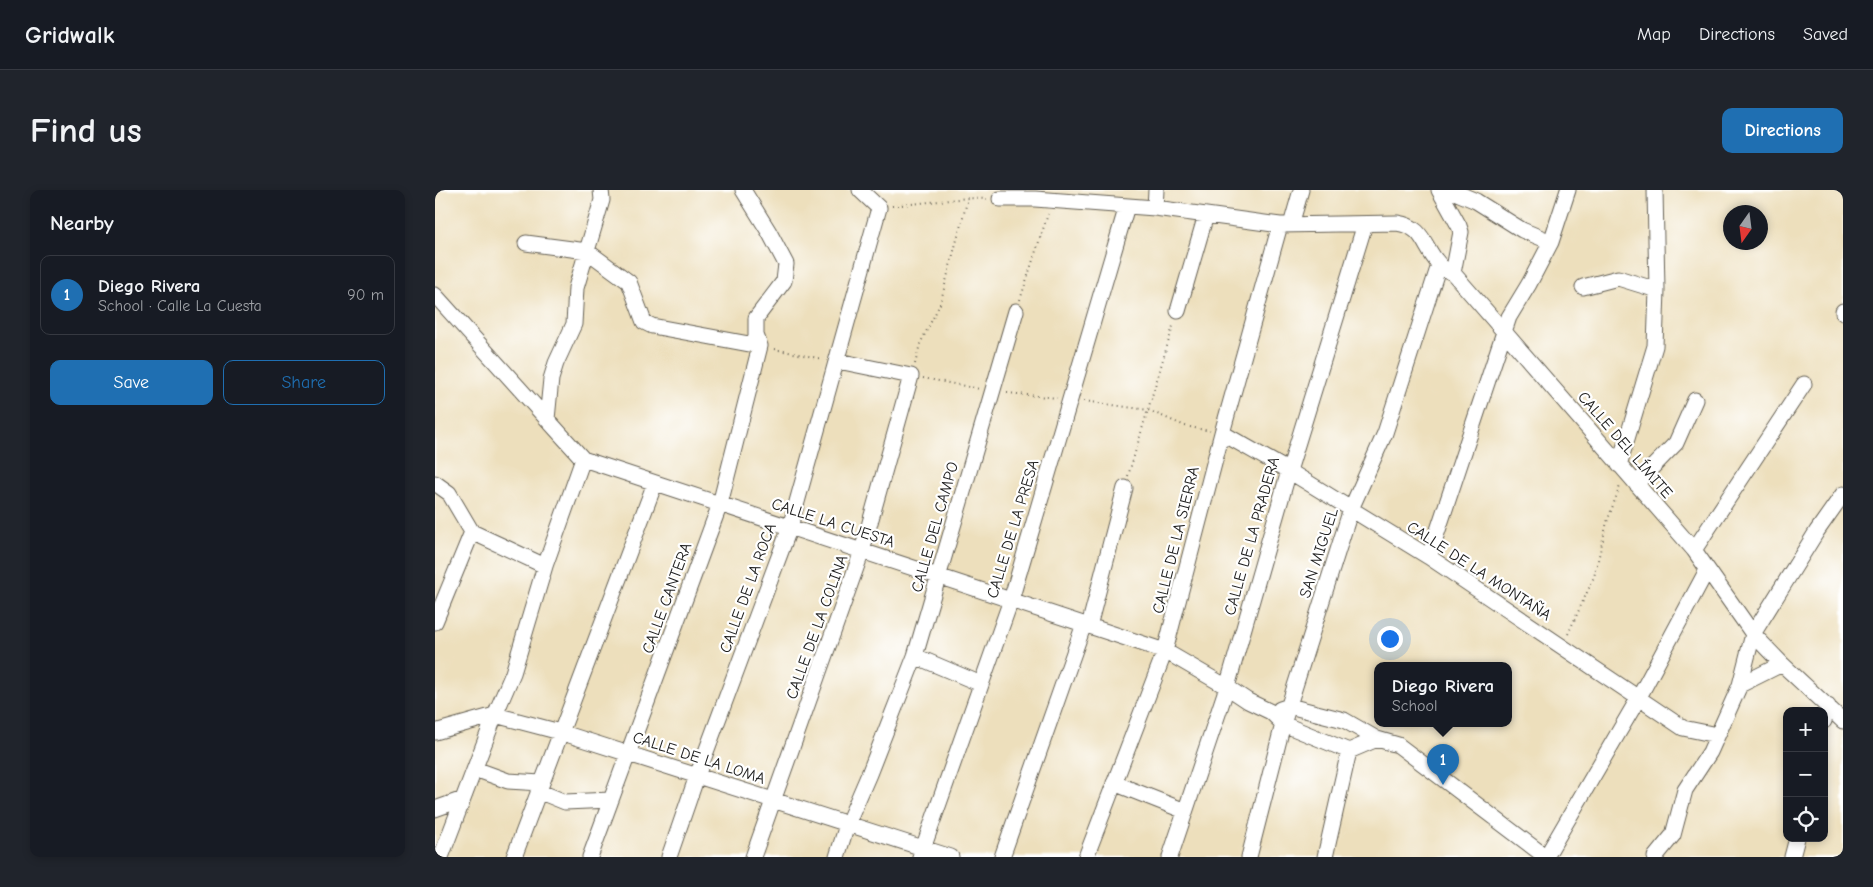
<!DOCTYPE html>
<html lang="en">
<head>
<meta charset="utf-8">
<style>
  body { margin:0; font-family:"Comic Neue",sans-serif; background:#20242c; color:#f1f3f6 }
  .controls { position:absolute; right:15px; bottom:15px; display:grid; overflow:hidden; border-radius:10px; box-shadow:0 2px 8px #0003 }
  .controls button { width:45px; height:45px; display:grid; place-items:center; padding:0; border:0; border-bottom:1px solid #363941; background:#171b24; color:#f1f3f6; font:25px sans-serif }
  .compass { position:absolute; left:1288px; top:15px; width:45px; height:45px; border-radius:50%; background:#171b24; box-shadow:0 2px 8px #0003; rotate:194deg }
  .you { position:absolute; left:954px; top:448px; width:18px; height:18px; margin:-12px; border:4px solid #fff; border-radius:50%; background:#1a73e8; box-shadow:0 0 0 8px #1a73e833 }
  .badge { display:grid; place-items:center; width:32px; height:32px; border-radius:50%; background:#1f6fb2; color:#fff; font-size:16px; font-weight:700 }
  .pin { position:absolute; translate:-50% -41px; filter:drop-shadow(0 1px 2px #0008) }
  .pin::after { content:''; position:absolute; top:26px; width:18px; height:15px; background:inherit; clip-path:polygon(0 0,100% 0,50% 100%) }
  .popup { position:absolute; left:939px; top:472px; width:138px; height:65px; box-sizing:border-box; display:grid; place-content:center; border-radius:10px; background:#171b24; filter:drop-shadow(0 1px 4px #0005); font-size:16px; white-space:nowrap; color:#9ea1a6 }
  .popup b { font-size:19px; color:#f1f3f6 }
  .popup::after { content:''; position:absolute; left:50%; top:100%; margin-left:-10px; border:10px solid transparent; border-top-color:#171b24 }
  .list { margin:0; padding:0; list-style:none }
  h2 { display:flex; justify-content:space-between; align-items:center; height:65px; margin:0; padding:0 20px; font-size:21px }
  h2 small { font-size:16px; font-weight:400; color:#9ea1a6 }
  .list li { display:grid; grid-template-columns:32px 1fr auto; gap:15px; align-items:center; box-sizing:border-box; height:80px; margin:0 10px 10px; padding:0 10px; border:1px solid #363941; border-radius:10px }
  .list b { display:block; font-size:19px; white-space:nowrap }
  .list p { margin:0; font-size:16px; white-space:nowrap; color:#9ea1a6 }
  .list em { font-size:16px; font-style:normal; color:#9ea1a6 }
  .actions { display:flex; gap:10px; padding:15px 20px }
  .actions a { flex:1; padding:11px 0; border:1px solid #1f6fb2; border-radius:10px; text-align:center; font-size:18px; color:#1f6fb2 }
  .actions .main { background:#1f6fb2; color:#fff }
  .icon { flex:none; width:28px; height:28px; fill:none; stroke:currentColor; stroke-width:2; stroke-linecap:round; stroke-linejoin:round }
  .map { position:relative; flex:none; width:1408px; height:667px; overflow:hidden; border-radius:10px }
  header { display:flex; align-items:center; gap:30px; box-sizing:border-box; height:70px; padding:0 25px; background:#171b24; border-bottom:1px solid #363941 }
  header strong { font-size:24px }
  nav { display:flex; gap:28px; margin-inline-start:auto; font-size:18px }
  .intro { display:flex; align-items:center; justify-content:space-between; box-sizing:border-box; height:120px; padding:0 30px }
  h1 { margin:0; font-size:35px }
  .button { padding:12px 22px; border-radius:10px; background:#1f6fb2; color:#fff; font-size:18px; font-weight:700 }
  main { display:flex; gap:30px; padding:0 30px }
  aside { flex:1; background:#171b24; border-radius:10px; box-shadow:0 2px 8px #0003 }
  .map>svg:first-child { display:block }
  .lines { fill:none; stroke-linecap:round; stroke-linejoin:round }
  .minor-casing { stroke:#656054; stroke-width:17 }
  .path { stroke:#656054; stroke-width:2; stroke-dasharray:1 4; stroke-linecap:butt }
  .minor { stroke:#fff; stroke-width:15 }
  .labels { text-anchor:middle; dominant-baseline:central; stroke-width:4.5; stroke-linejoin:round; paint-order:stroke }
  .street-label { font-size:16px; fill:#1c1c1c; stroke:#fff }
</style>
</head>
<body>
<header>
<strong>Gridwalk</strong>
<nav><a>Map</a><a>Directions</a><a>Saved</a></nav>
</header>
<div class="intro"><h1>Find us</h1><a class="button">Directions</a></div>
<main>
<aside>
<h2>Nearby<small></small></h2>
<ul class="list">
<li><span class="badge">1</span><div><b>Diego Rivera</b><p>School · Calle La Cuesta</p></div><em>90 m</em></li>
</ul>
<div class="actions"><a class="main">Save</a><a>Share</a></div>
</aside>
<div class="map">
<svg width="1408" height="667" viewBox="0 0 1408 667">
  <rect width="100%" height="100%" fill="#fff"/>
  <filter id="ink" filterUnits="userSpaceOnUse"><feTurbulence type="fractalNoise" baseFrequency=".02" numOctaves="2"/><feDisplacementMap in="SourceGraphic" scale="10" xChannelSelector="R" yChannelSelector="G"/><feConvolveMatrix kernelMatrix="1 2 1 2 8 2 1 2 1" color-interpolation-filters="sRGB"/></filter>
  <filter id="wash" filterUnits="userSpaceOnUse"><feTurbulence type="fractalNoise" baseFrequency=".0096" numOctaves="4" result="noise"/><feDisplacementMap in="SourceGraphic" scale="20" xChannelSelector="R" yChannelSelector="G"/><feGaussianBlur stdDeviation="1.12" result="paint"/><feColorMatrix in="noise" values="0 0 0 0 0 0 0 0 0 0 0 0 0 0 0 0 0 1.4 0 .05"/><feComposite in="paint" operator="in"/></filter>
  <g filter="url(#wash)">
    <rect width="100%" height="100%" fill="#eddfbc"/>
  </g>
  <g filter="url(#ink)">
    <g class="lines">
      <g class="minor-casing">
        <path id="minor" d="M 308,0 L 334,42 L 351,74 L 349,91 L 321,128 L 321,145 L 325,156
          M 1004,0 L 1024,36 L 1026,42 L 1018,83
          M 1015,0 L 1041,11 L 1087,40 L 1116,52
          M 565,9 L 600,9 L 720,18 L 845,35 L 962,33 C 990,37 988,57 1004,74 C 1007,78 1013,81 1018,83 L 1259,360 L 1318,444 L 1347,474 L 1408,531
          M 720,18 L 721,0
          M 856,35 L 866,0
          M 91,53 L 152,61 L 194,92 L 209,132 L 217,136 L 325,156
          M 1148,97 L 1183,88 L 1222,100
          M 0,105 L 148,269 L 730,461 L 792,497 L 813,511 L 836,522 L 848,534 L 914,561 L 942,549 L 963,555 L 1111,667
          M 743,121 L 771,25
          M 1408,123 L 1408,121
          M 112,229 L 116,189 L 121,173 L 139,134 L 141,98 L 167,10 L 166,0
          M 787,243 L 854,281 L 994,367 L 1248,538 L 1282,545
          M 1184,275 L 1220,156 L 1222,100 L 1220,0
          M 0,293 L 14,303 L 37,342 L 110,376
          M 1201,294 L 1241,253 L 1260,210
          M 1259,360 L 1369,194
          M 994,367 L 1074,127 L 1094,94 L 1116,52 L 1133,0
          M 0,432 L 37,342
          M 654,436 L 690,298
          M 480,466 L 546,494
          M 1305,495 L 1347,474
          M 845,519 L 854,516 L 909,530 L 942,549
          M 1389,531 L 1393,516
          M 0,542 L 60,525 L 125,542 L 516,667
          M 40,579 L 73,591 L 106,593
          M 679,593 L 750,621
          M 103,601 L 130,612 L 176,610
          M 0,619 L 28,609
          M 6,667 L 60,525 L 78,483 L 110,376 L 148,269
          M 79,667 L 220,293
          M 155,667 L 285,314 L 325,156
          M 234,667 L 262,586 L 355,337 L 444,18 L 425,0
          M 318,667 L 427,361 L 476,186 L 403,171
          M 402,667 L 412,635 L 434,584 L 480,466 L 581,121
          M 485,667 L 576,410 L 692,16
          M 567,667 L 649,434
          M 651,667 L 730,461 L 787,243 L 845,35
          M 735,667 L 792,497 L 854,281 L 930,34
          M 814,667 L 848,534 L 916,319 L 950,243 L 1004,75
          M 890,667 L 914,561
          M 1111,667 L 1203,509 L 1272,380
          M 1220,667 L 1238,645 L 1250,600 L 1275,562 L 1305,495 L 1318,444 L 1382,341 L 1408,304
          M 1357,667 L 1362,648"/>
      </g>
      <path class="path" d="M 457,16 L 533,8 L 552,9
        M 585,110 L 613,24
        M 339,159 L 388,169
        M 480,174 L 485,154 L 505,114 L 533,8
        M 488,188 L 545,199
        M 572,203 L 622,208
        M 649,211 L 713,220 L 750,236 L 775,241
        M 693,286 L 739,133
        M 1133,444 L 1159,387 L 1172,332 L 1185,296"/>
      <use href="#minor" class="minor"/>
    </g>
  </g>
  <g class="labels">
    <g class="street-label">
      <text transform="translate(1190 255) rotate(49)">CALLE DEL LÍMITE</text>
      <text transform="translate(398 333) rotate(18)">CALLE LA CUESTA</text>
      <text transform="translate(500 337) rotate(-74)">CALLE DEL CAMPO</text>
      <text transform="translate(578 339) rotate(-73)">CALLE DE LA PRESA</text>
      <text transform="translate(817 346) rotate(-74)">CALLE DE LA PRADERA</text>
      <text transform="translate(741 350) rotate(-76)">CALLE DE LA SIERRA</text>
      <text transform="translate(884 363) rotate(-72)">SAN MIGUEL</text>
      <text transform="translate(1044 381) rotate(33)">CALLE DE LA MONTAÑA</text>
      <text transform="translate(313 398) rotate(-70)">CALLE DE LA ROCA</text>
      <text transform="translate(232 408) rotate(-70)">CALLE CANTERA</text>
      <text transform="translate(382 437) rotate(-70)">CALLE DE LA COLINA</text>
      <text transform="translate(264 568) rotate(18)">CALLE DE LA LOMA</text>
    </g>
  </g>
</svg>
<div class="controls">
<button>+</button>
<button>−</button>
<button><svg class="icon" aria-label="locate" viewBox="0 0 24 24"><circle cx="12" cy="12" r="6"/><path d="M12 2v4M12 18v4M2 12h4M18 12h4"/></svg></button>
</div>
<svg class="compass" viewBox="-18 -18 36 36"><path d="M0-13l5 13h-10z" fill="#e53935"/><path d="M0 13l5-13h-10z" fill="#9ea1a6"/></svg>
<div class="you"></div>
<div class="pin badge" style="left:1008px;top:595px">1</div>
<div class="popup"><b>Diego Rivera</b>School</div>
</div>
</main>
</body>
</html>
